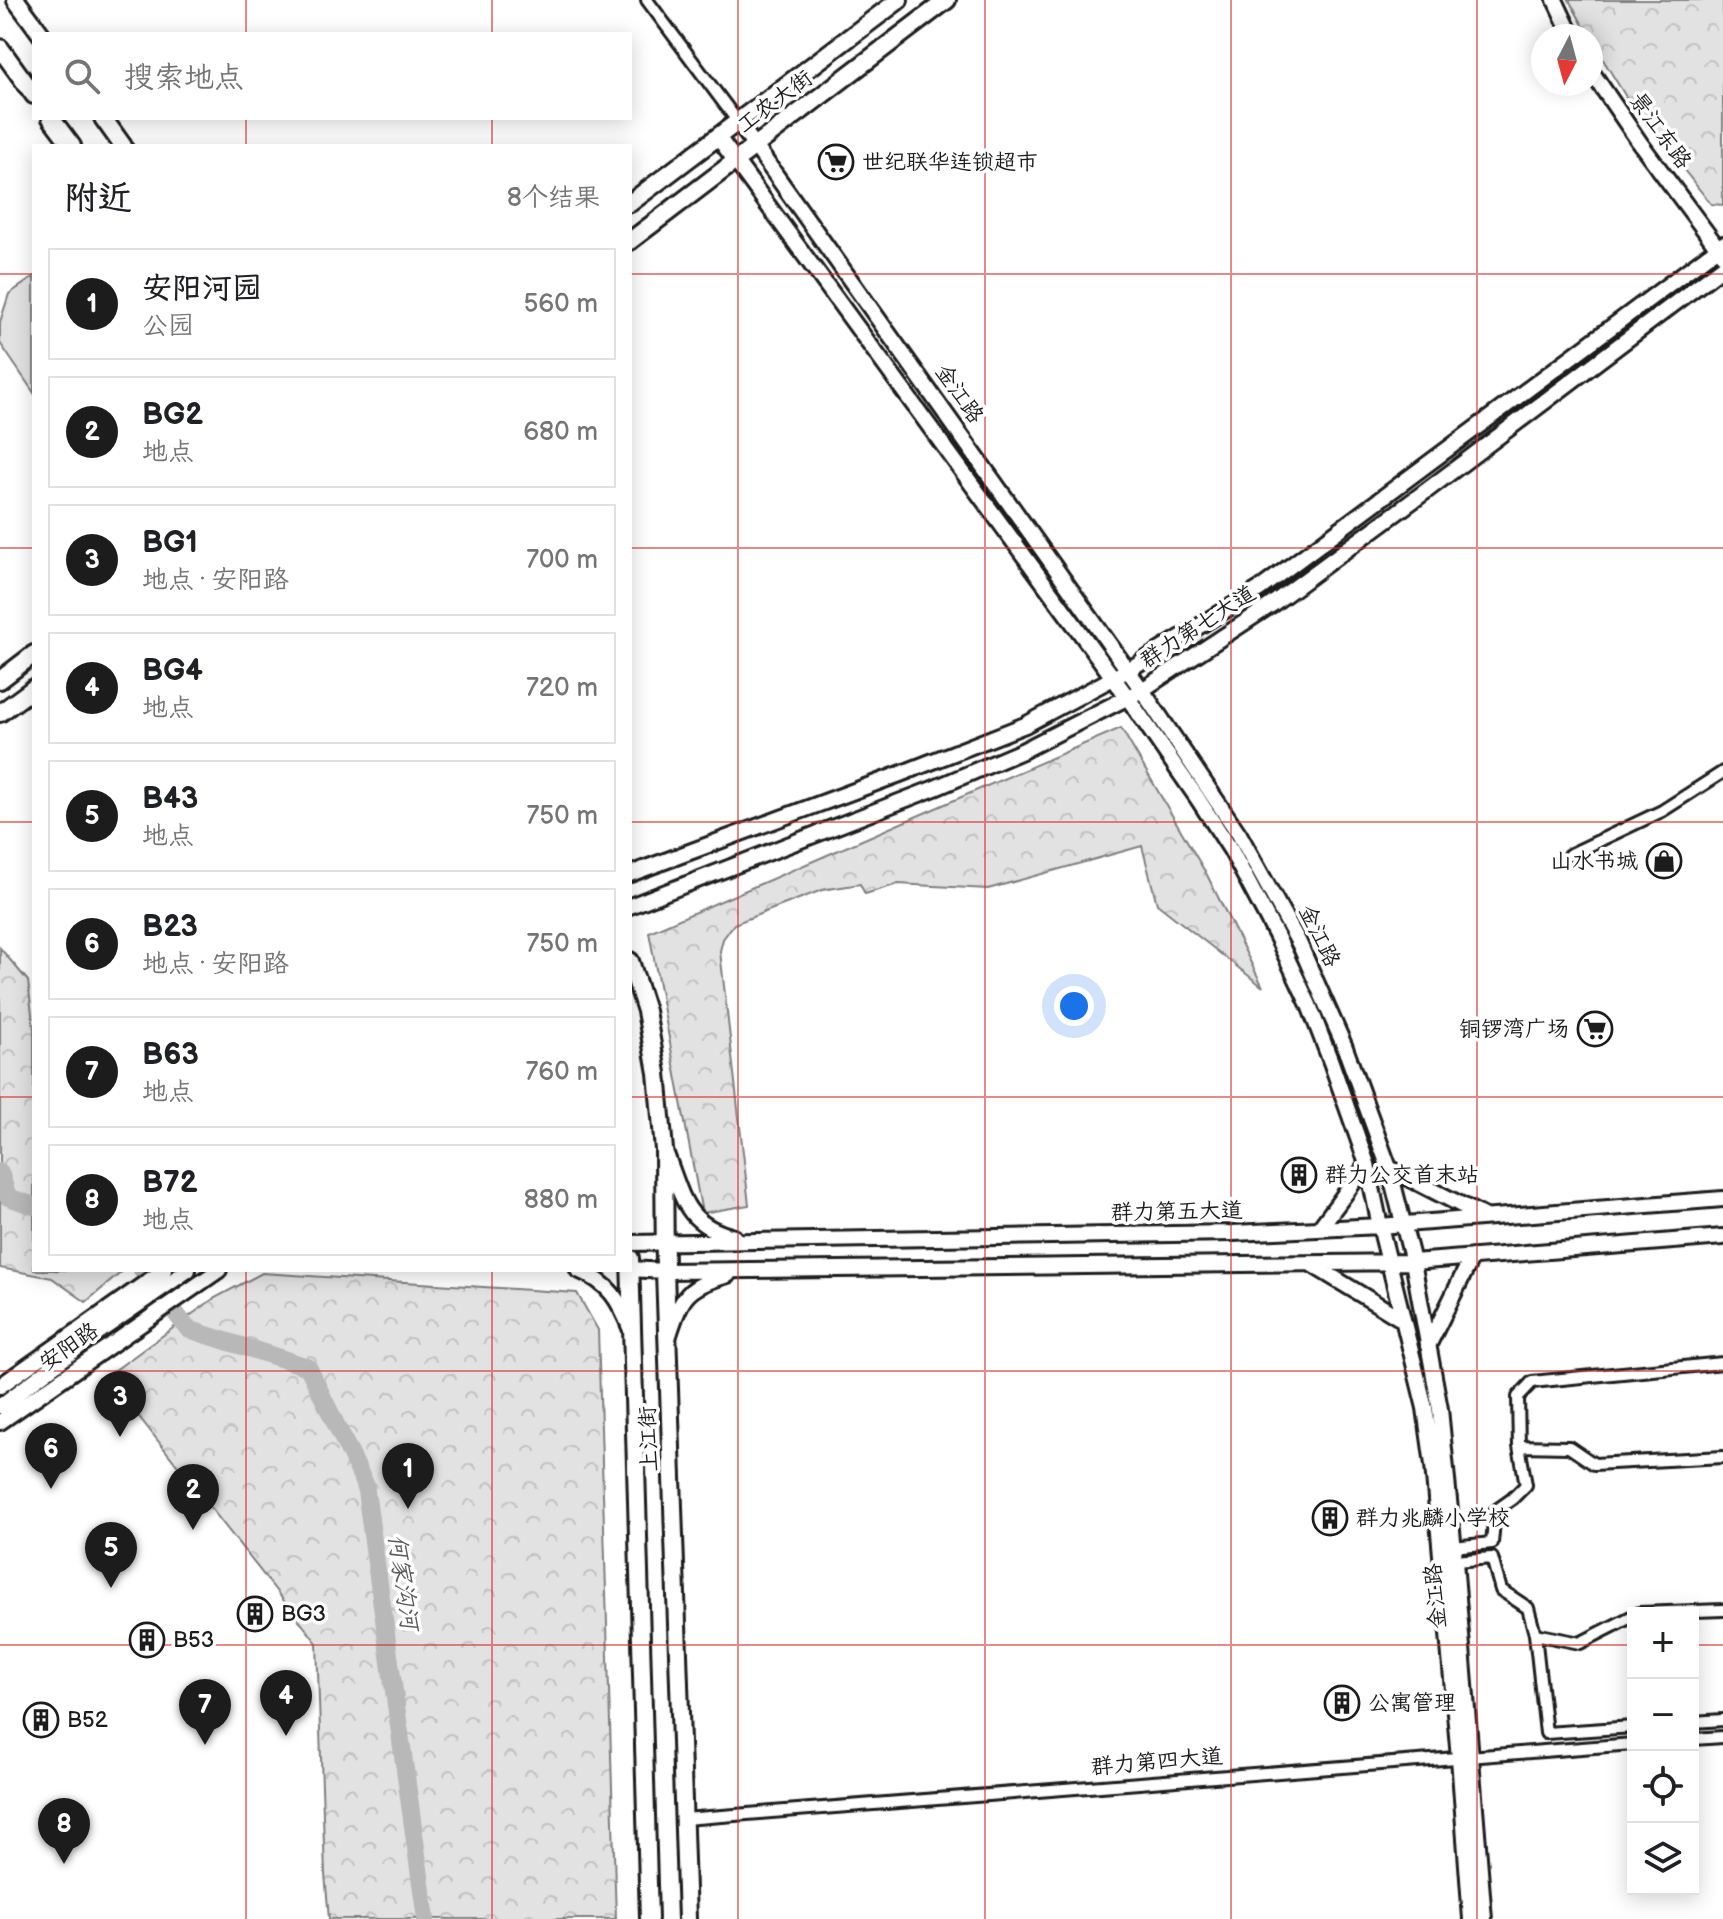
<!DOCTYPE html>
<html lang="zh">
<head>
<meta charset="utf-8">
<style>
  body { margin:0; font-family:"Balsamiq Sans","LXGW WenKai TC",sans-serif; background:#f6f6f6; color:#202124 }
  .controls { position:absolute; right:24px; bottom:24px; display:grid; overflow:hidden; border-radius:0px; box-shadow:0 4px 20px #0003 }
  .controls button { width:72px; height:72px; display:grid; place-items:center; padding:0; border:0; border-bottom:2px solid #e0e0e0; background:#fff; color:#202124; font:40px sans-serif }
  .compass { position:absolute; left:1531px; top:24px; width:72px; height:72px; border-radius:50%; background:#fff; box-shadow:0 4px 20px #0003; rotate:186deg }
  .you { position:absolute; left:1074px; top:1006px; width:28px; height:28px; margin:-20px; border:6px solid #fff; border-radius:50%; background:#1a73e8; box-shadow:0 0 0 12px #1a73e833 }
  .badge { display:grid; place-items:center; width:52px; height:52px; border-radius:50%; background:#1c1c1c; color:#fff; font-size:26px; font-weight:700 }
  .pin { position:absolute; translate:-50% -66px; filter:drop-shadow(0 2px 4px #0008) }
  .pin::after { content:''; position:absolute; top:42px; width:28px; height:24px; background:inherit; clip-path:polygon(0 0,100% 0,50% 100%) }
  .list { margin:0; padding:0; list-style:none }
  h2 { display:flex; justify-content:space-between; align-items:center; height:104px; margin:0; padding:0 32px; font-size:34px }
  h2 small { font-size:26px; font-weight:400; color:#757577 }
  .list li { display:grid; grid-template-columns:52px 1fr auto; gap:24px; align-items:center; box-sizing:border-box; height:112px; margin:0 16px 16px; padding:0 16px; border:2px solid #e0e0e0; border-radius:0px }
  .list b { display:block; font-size:30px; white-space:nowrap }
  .list p { margin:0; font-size:26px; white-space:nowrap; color:#757577 }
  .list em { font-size:26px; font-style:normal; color:#757577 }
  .icon { flex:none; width:44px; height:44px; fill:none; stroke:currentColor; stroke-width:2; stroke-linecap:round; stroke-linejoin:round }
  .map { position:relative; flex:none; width:1723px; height:1919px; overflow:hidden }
  .search { position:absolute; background:#fff; box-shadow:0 4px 20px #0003; left:32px; top:32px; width:600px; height:88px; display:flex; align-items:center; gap:20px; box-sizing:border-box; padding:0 28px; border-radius:0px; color:#757577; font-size:30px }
  .panel { position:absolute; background:#fff; box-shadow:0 4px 20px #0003; left:32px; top:144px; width:600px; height:1128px; border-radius:0px }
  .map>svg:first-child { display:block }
  .park { fill:url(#park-crowns); stroke:#7f7f7f; stroke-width:2 }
  .pitch { fill:#e2e2e2; stroke:#7f7f7f; stroke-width:2 }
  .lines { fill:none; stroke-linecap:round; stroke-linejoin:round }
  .river { stroke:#b8b8b8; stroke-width:18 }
  .street-casing { stroke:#1c1c1c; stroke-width:16 }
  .secondary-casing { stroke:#1c1c1c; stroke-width:20 }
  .primary-casing { stroke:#1c1c1c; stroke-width:22 }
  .street { stroke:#fff; stroke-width:10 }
  .secondary { stroke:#fff; stroke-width:14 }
  .primary { stroke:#fff; stroke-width:16 }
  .grid { fill:none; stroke:#d62828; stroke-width:2; stroke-opacity:0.55 }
  .labels { text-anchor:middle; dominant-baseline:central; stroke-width:7; stroke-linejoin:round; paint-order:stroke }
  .street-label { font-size:22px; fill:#1c1c1c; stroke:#fff }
  .poi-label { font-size:22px; fill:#1c1c1c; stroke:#fff; text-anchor:start }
  .water-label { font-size:24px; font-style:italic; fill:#5a5a5a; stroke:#fff }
</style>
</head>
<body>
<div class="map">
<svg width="1723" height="1919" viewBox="0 0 1723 1919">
  <defs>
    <pattern id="park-crowns" width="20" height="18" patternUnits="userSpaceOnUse" patternTransform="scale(2)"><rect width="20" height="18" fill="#e2e2e2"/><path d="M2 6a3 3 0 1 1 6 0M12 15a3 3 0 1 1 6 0" fill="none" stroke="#c1c1c1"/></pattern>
  </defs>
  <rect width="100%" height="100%" fill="#fff"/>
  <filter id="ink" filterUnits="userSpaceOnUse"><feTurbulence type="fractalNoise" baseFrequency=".0125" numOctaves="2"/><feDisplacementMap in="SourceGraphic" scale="16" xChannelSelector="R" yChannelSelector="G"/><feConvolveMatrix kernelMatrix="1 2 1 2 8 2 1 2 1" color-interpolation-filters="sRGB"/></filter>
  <g filter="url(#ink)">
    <path class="park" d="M 1569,0 L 1723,0 L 1723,205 L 1711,204 L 1626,97 L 1591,40 L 1591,36 L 1589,36 Z
      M 1121,728 L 1207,875 L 1263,987 L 1157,904 L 1142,846 L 988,889 L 898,884 L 865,894 L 860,884 L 822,890 L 734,924 L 723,939 L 720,951 L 749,1205 L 702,1213 L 649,932 Z
      M 0,948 L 28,981 L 34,1030 L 34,1270 L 124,1270 L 86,1302 L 52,1278 L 0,1268 Z
      M 262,1273 L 577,1293 L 598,1330 L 616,1919 L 329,1919 L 325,1874 L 317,1643 L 107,1376 L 213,1299 Z"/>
    <path class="pitch" d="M 34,277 L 34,393 L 0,343 L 0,322 L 9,294 Z"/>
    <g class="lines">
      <path class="river" d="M 0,1172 L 8,1197 L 34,1206
        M 142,1270 L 188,1329 L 308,1367 L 365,1484 L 426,1919"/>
      <g class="street-casing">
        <path id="street" d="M 647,0 L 738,122
          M 1569,855 L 1662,811 L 1723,772
          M 1519,1446 L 1569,1447 L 1594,1464 L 1723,1457
          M 1453,1547 L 1492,1543 L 1495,1511 L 1512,1499 L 1526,1485 L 1519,1446 L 1518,1397 L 1532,1382 L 1723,1363
          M 1455,1561 L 1492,1558 L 1501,1590 L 1528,1608 L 1535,1634 L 1546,1733 L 1633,1727
          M 1639,1613 L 1723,1610
          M 1535,1634 L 1580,1643 L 1633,1616
          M 1693,1722 L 1723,1720
          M 1693,1739 L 1723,1737
          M 684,1819 L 1633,1744"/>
      </g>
      <g class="secondary-casing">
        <path id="secondary" d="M 1555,0 L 1572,36
          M 1591,71 L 1640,143 L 1723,255
          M 738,122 L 1142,690 L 1239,834 L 1299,943 L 1344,1045 L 1389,1168 L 1413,1262 L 1440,1409 L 1455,1561 L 1484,1919
          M 718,137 L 1128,698 L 1198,799 L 1231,850 L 1276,935 L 1309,1005 L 1331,1062 L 1367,1164 L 1380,1226 L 1425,1408 L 1433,1465 L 1459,1758 L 1471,1919
          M 630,874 L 900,774 L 1025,725 L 1128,670 L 1261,588 L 1723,244
          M 630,906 L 935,788 L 1022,751 L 1142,690 L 1271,605 L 1426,491 L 1723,267
          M 666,1154 C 683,1197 684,1224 734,1237
          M 1389,1168 L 1485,1217
          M 1319,1229 L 1367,1164
          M 630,1243 L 1233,1233 L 1380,1226 L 1723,1199
          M 1311,1264 L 1403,1320
          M 630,1269 L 665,1271 L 1413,1262 L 1723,1237
          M 578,1270 C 610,1283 619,1300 631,1330
          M 669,1335 C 682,1295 687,1287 728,1275
          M 1428,1346 L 1472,1257
          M 0,1386 L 164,1270
          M 0,1406 L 103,1329 L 188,1270
          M 0,1422 L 219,1270"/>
      </g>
      <g class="primary-casing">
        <path id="primary" d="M 16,0 L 41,34
          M 0,48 L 34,95
          M 51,118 L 72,146
          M 103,118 L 123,146
          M 630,203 L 899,0
          M 630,241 L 947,0
          M 0,680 L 34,654
          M 0,713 L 34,688
          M 630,961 L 646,1011 L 657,1073 L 664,1150 L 665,1271 L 687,1919
          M 630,1258 L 649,1919"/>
      </g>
      <use href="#street" class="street"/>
      <use href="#secondary" class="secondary"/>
      <use href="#primary" class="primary"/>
    </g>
  </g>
  <path class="grid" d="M 246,0 L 246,34M 492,0 L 492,34M 738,0 L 738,1919M 985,0 L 985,1919M 1231,0 L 1231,1919M 1477,0 L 1477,1919M 246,118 L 246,146M 492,118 L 492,146M 0,274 L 34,274M 630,274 L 1723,274M 0,548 L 34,548M 630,548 L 1723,548M 0,822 L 34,822M 630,822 L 1723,822M 0,1097 L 34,1097M 630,1097 L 1723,1097M 246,1270 L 246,1919M 492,1270 L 492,1919M 0,1371 L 1723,1371M 0,1645 L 1633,1645M 1693,1645 L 1723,1645"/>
  <defs>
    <g id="supermarket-ring" transform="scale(1.8)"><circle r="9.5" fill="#fff" stroke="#1c1c1c" stroke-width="1.5"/><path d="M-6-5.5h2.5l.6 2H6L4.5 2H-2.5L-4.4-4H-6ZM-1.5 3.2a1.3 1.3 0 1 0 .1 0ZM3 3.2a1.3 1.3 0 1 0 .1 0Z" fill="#1c1c1c"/></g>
    <g id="shop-ring" transform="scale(1.8)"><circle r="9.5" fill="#fff" stroke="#1c1c1c" stroke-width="1.5"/><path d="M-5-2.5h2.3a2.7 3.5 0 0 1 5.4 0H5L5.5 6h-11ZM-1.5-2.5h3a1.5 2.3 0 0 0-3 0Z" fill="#1c1c1c"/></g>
    <g id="building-ring" transform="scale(1.8)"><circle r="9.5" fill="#fff" stroke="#1c1c1c" stroke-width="1.5"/><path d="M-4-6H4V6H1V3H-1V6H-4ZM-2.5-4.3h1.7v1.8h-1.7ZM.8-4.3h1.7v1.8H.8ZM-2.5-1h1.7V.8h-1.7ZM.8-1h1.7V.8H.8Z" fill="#1c1c1c"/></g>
  </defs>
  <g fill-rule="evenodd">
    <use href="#supermarket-ring" x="836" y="162"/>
    <use href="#shop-ring" x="1664" y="861"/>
    <use href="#supermarket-ring" x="1595" y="1029"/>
    <use href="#building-ring" x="1299" y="1175"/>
    <use href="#building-ring" x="1330" y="1518"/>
    <use href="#building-ring" x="255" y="1614"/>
    <use href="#building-ring" x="147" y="1640"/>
    <use href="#building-ring" x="1342" y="1703"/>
    <use href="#building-ring" x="41" y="1720"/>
  </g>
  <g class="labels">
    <g class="street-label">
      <text transform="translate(775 102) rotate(-37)">工农大街</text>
      <text transform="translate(1660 131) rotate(54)">景江东路</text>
      <text transform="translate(959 394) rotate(55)">金江路</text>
      <text transform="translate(1198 627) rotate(-33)">群力第七大道</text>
      <text transform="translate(1319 936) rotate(64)">金江路</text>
      <text transform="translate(1177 1212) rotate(-1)">群力第五大道</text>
      <text transform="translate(69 1347) rotate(-35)">安阳路</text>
      <text transform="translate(649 1439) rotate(-92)">上江街</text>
      <text transform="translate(1436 1596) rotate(-95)">金江路</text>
      <text transform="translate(1157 1762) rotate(-5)">群力第四大道</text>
    </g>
    <g class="poi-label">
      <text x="862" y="162">世纪联华连锁超市</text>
      <text x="1638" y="861" text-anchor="end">山水书城</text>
      <text x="1569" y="1029" text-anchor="end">铜锣湾广场</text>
      <text x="1325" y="1175">群力公交首末站</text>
      <text x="1356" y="1518">群力兆麟小学校</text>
      <text x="281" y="1614">BG3</text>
      <text x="173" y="1640">B53</text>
      <text x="1368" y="1703">公寓管理</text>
      <text x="67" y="1720">B52</text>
    </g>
    <g class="water-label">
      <text transform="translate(403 1582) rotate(82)">何家沟河</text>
    </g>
  </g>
</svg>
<div class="controls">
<button>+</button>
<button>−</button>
<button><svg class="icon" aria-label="locate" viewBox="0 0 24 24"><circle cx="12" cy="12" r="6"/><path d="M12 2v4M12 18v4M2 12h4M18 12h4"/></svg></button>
<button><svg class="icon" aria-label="layers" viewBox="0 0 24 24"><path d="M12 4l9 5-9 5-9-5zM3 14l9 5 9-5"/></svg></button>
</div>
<svg class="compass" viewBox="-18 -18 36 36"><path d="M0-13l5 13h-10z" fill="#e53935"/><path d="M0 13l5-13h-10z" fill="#757577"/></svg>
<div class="you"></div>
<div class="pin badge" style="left:408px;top:1509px">1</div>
<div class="pin badge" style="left:193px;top:1530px">2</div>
<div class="pin badge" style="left:120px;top:1437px">3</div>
<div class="pin badge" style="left:286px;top:1736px">4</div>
<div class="pin badge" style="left:111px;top:1588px">5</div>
<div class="pin badge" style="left:51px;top:1489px">6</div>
<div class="pin badge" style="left:205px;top:1745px">7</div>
<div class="pin badge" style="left:64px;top:1864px">8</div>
<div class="search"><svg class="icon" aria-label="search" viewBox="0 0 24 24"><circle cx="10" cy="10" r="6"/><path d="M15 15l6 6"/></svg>搜索地点</div>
<section class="panel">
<h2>附近<small>8个结果</small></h2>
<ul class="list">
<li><span class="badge">1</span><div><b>安阳河园</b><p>公园</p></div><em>560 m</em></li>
<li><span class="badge">2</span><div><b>BG2</b><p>地点</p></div><em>680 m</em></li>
<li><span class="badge">3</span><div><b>BG1</b><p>地点 · 安阳路</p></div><em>700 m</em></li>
<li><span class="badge">4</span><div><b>BG4</b><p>地点</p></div><em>720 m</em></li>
<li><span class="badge">5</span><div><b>B43</b><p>地点</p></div><em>750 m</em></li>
<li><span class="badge">6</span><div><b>B23</b><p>地点 · 安阳路</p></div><em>750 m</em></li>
<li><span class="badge">7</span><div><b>B63</b><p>地点</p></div><em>760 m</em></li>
<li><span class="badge">8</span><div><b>B72</b><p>地点</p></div><em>880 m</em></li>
</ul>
</section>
</div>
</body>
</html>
